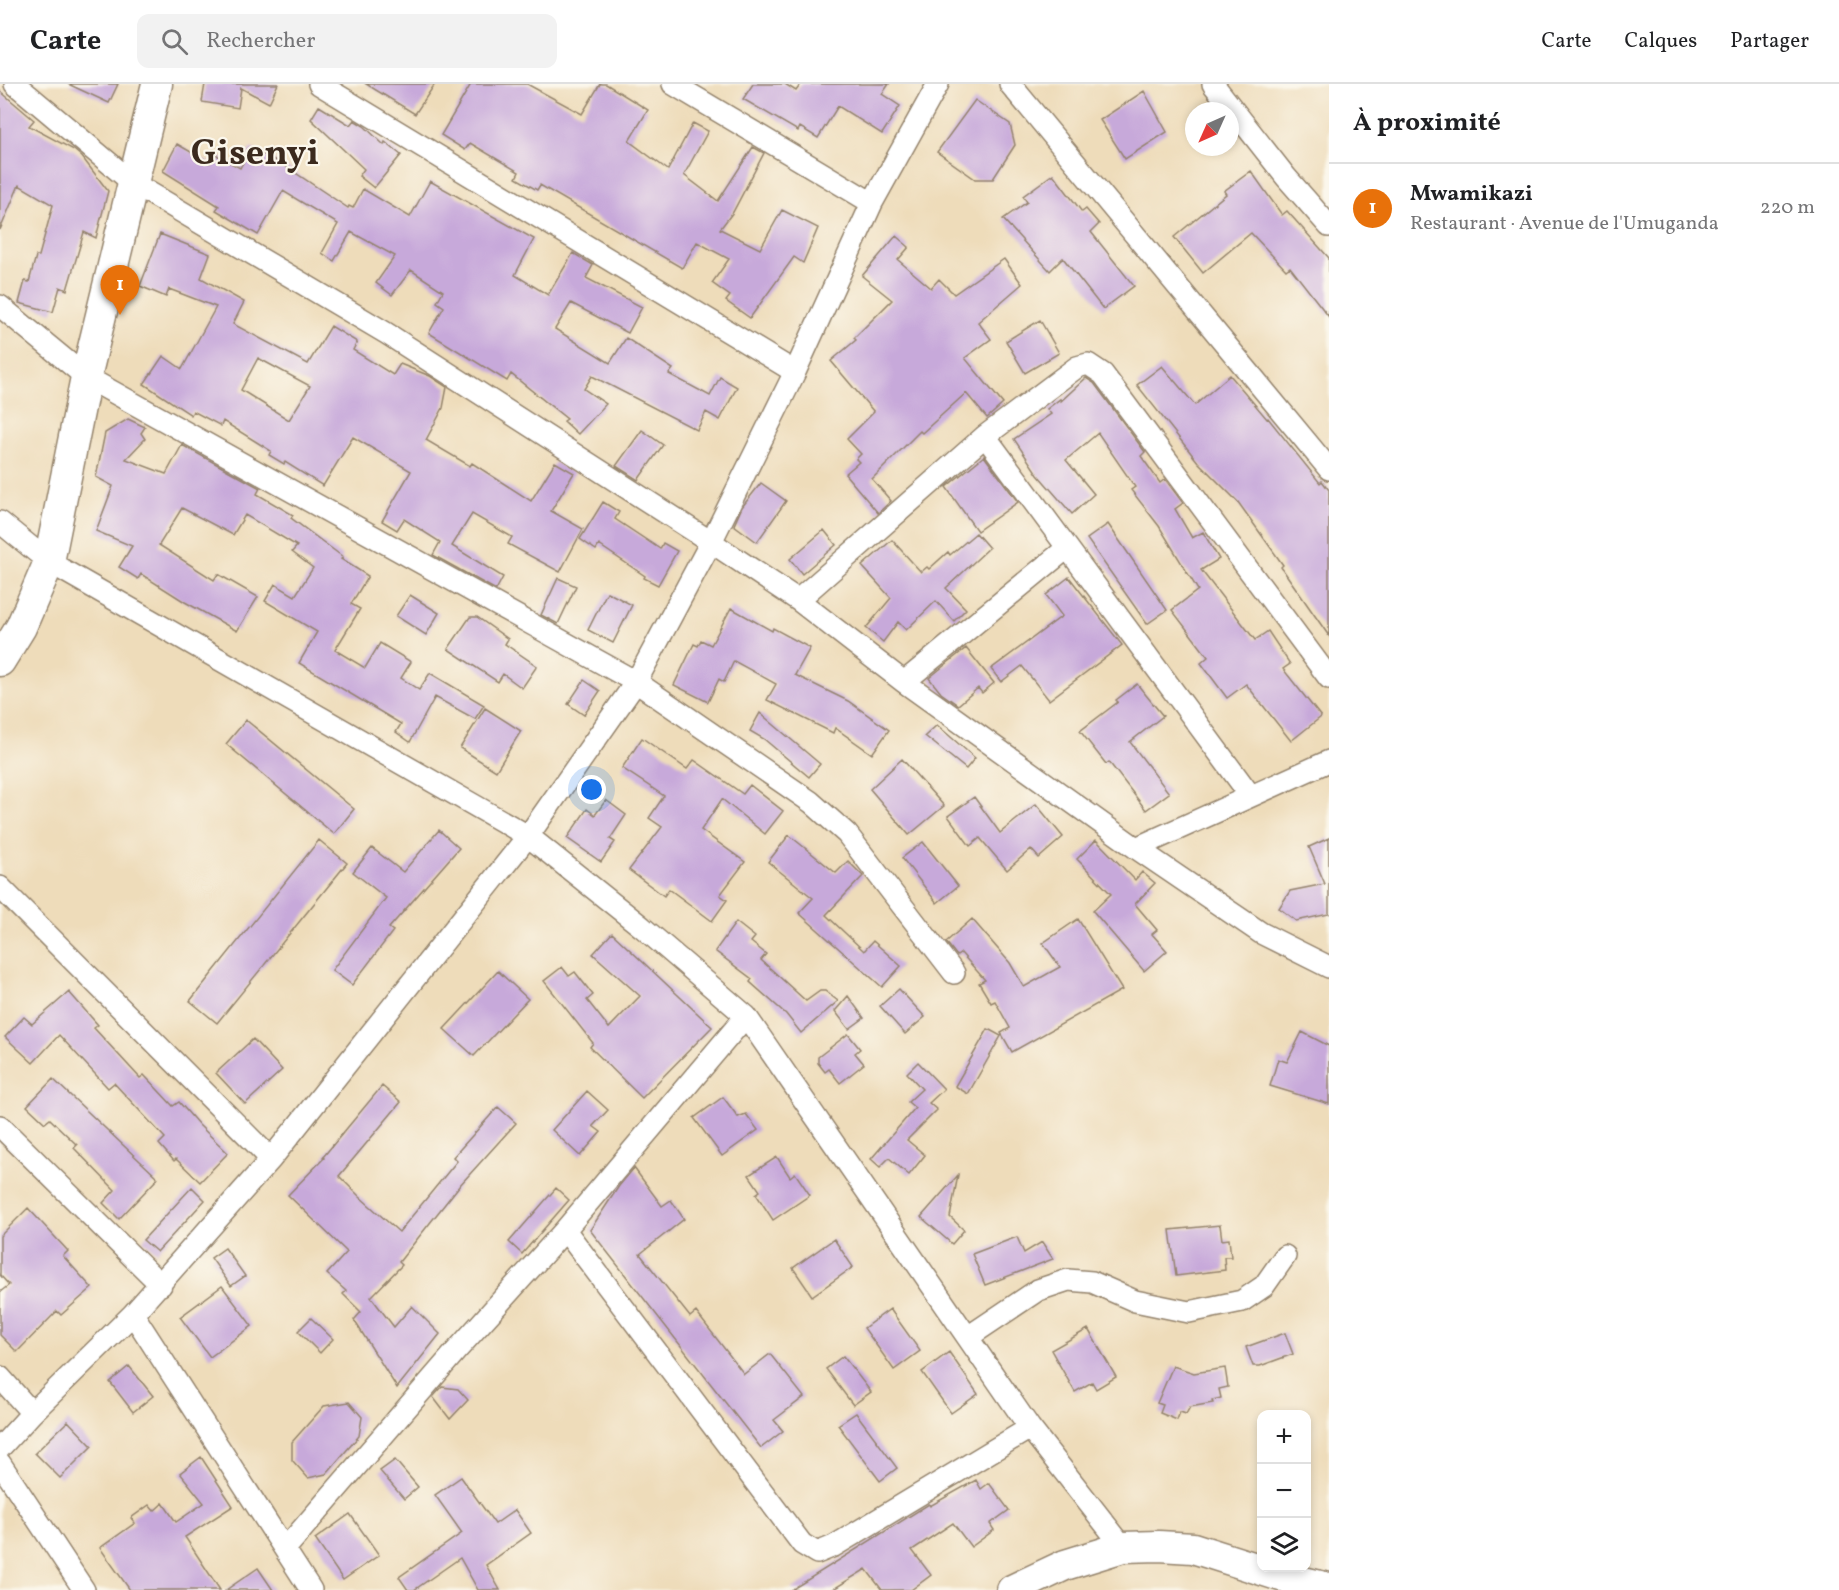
<!DOCTYPE html>
<html lang="fr">
<head>
<meta charset="utf-8">
<style>
  body { margin:0; font-family:Vollkorn,serif; background:#f2f2f2; color:#202124 }
  .controls { position:absolute; right:18px; bottom:18px; display:grid; overflow:hidden; border-radius:12px; box-shadow:0 3px 9px #0003 }
  .controls button { width:54px; height:54px; display:grid; place-items:center; padding:0; border:0; border-bottom:2px solid #e0e0e0; background:#fff; color:#202124; font:30px sans-serif }
  .compass { position:absolute; left:1185px; top:18px; width:54px; height:54px; border-radius:50%; background:#fff; box-shadow:0 3px 9px #0003; rotate:225deg }
  .you { position:absolute; left:592px; top:706px; width:21px; height:21px; margin:-15px; border:4px solid #fff; border-radius:50%; background:#1a73e8; box-shadow:0 0 0 9px #1a73e833 }
  .badge { display:grid; place-items:center; width:39px; height:39px; border-radius:50%; background:#1f6fb2; color:#fff; font-size:20px; font-weight:700 }
  .pin { position:absolute; translate:-50% -50px; filter:drop-shadow(0 2px 3px #0008) }
  .pin::after { content:''; position:absolute; top:32px; width:21px; height:18px; background:inherit; clip-path:polygon(0 0,100% 0,50% 100%) }
  .list { margin:0; padding:0; list-style:none }
  h2 { display:flex; justify-content:space-between; align-items:center; height:78px; margin:0; padding:0 24px; font-size:26px }
  h2 small { font-size:20px; font-weight:400; color:#757577 }
  .list li { display:grid; grid-template-columns:39px 1fr auto; gap:18px; align-items:center; box-sizing:border-box; height:90px; padding:0 24px; border-top:2px solid #e0e0e0 }
  .list b { display:block; font-size:22px; white-space:nowrap }
  .list p { margin:0; font-size:20px; white-space:nowrap; color:#757577 }
  .list em { font-size:20px; font-style:normal; color:#757577 }
  .icon { flex:none; width:33px; height:33px; fill:none; stroke:currentColor; stroke-width:2; stroke-linecap:round; stroke-linejoin:round }
  .map { position:relative; flex:none; width:1329px; height:1506px; overflow:hidden }
  header { display:flex; align-items:center; gap:36px; box-sizing:border-box; height:84px; padding:0 30px; background:#fff; border-bottom:2px solid #e0e0e0 }
  header strong { font-size:28px }
  nav { display:flex; gap:33px; margin-inline-start:auto; font-size:21px }
  .search { width:420px; height:54px; background:#f2f2f2; display:flex; align-items:center; gap:15px; box-sizing:border-box; padding:0 21px; border-radius:12px; color:#757577; font-size:22px }
  main { display:flex }
  aside { flex:1; background:#fff }
  .map>svg:first-child { display:block }
  .building { fill:#c7a9da; fill-rule:evenodd }
  .lines { fill:none; stroke-linecap:round; stroke-linejoin:round }
  .street-casing { stroke:#94836c; stroke-width:24 }
  .secondary-casing { stroke:#94836c; stroke-width:33 }
  .street { stroke:#fff; stroke-width:21 }
  .secondary { stroke:#fff; stroke-width:30 }
  .labels { text-anchor:middle; dominant-baseline:central; stroke-width:4.5; stroke-linejoin:round; paint-order:stroke }
  .town-label { font-size:36px; font-weight:bold; fill:#3b2a1e; stroke:#fbf7ec }
</style>
</head>
<body>
<header>
<strong>Carte</strong>
<div class="search"><svg class="icon" aria-label="search" viewBox="0 0 24 24"><circle cx="10" cy="10" r="6"/><path d="M15 15l6 6"/></svg>Rechercher</div>
<nav><a>Carte</a><a>Calques</a><a>Partager</a></nav>
</header>
<main>
<div class="map">
<svg width="1329" height="1506" viewBox="0 0 1329 1506">
  <rect width="100%" height="100%" fill="#fbf7ec"/>
  <filter id="ink" filterUnits="userSpaceOnUse"><feTurbulence type="fractalNoise" baseFrequency=".0167" numOctaves="2"/><feDisplacementMap in="SourceGraphic" scale="12" xChannelSelector="R" yChannelSelector="G"/><feConvolveMatrix kernelMatrix="1 2 1 2 8 2 1 2 1" color-interpolation-filters="sRGB"/></filter>
  <filter id="wash" filterUnits="userSpaceOnUse"><feTurbulence type="fractalNoise" baseFrequency=".008" numOctaves="4" result="noise"/><feDisplacementMap in="SourceGraphic" scale="24" xChannelSelector="R" yChannelSelector="G"/><feGaussianBlur stdDeviation="1.35" result="paint"/><feColorMatrix in="noise" values="0 0 0 0 0 0 0 0 0 0 0 0 0 0 0 0 0 1.4 0 .05"/><feComposite in="paint" operator="in"/></filter>
  <g filter="url(#wash)">
    <rect width="100%" height="100%" fill="#eedcba"/>
    <g id="blocks">
      <path class="building" d="M 68,0 L 118,0 L 109,19 Z
        M 205,0 L 278,0 L 269,19 L 241,4 L 238,24 L 202,18 Z
        M 366,0 L 435,0 L 415,30 Z
        M 471,0 L 527,0 L 582,30 L 600,0 L 606,0 L 648,26 L 629,57 L 668,86 L 693,39 L 708,47 L 684,91 L 718,117 L 753,63 L 764,69 L 733,128 L 720,145 L 760,165 L 782,126 L 818,144 L 803,179 L 794,173 L 750,234 L 726,217 L 730,212 L 712,199 L 729,175 L 697,158 L 682,184 L 540,101 L 537,106 L 516,94 L 519,88 L 470,59 L 465,66 L 441,51 Z
        M 753,0 L 785,0 L 796,7 L 801,0 L 889,0 L 882,10 L 900,22 L 882,50 L 838,22 L 818,54 L 800,43 L 798,47 L 743,15 Z
        M 0,7 L 34,36 L 29,42 L 74,66 L 82,73 L 108,107 L 96,154 L 84,148 L 67,206 L 60,203 L 53,228 L 19,219 L 25,197 L 29,198 L 36,172 L 39,172 L 53,121 L 19,101 L 0,146 Z
        M 1144,7 L 1167,48 L 1125,75 L 1100,36 Z
        M 975,16 L 1010,40 L 1015,61 L 993,95 L 975,95 L 937,68 Z
        M 319,22 L 350,41 L 354,36 L 364,42 L 384,61 L 385,58 L 401,71 L 374,104 L 359,92 L 364,85 L 311,35 Z
        M 177,60 L 210,79 L 215,70 L 240,84 L 251,64 L 282,80 L 348,124 L 349,122 L 353,124 L 363,105 L 410,133 L 430,97 L 534,155 L 515,191 L 548,211 L 573,169 L 593,181 L 586,194 L 642,223 L 628,249 L 571,219 L 555,245 L 610,279 L 626,254 L 673,285 L 669,290 L 710,312 L 720,293 L 737,303 L 720,336 L 706,328 L 697,346 L 592,292 L 584,305 L 606,320 L 578,350 L 564,337 L 567,335 L 511,290 L 507,297 L 429,249 L 444,223 L 437,218 L 443,207 L 411,186 L 392,211 L 376,199 L 395,172 L 351,148 L 334,177 L 322,169 L 338,140 L 283,107 L 258,151 L 216,126 L 219,122 L 163,87 Z
        M 1251,87 L 1282,131 L 1287,127 L 1329,174 L 1329,233 L 1290,183 L 1286,186 L 1251,149 L 1203,189 L 1174,153 L 1226,110 L 1224,107 Z
        M 1053,90 L 1082,128 L 1086,125 L 1099,140 L 1091,148 L 1134,202 L 1103,225 L 1063,174 L 1050,187 L 1003,135 L 1027,118 L 1023,112 Z
        M 160,150 L 210,170 L 201,194 L 244,218 L 233,240 L 308,280 L 331,242 L 357,258 L 353,266 L 393,291 L 400,280 L 430,292 L 447,303 L 443,324 L 426,356 L 470,382 L 472,379 L 531,417 L 555,378 L 574,389 L 551,427 L 583,445 L 560,488 L 508,460 L 512,453 L 472,430 L 452,462 L 503,493 L 496,506 L 433,471 L 440,458 L 404,435 L 397,446 L 382,437 L 411,387 L 353,353 L 323,402 L 285,378 L 284,380 L 269,371 L 271,367 L 223,337 L 221,342 L 193,327 L 191,331 L 144,300 L 163,272 L 182,285 L 216,223 L 169,205 L 166,213 L 140,202 ZM 258,274 L 310,302 L 289,336 L 241,306 Z
        M 896,152 L 909,163 L 898,176 L 931,204 L 939,195 L 954,210 L 1004,175 L 1022,200 L 978,238 L 991,255 L 965,274 L 1003,320 L 987,334 L 966,309 L 922,349 L 920,347 L 872,395 L 891,417 L 878,429 L 845,390 L 859,378 L 856,375 L 861,370 L 847,355 L 874,328 L 831,277 L 856,256 L 854,254 L 892,216 L 862,192 Z
        M 1040,236 L 1059,269 L 1025,289 L 1006,257 Z
        M 1162,282 L 1195,321 L 1230,291 L 1267,335 L 1268,334 L 1320,399 L 1322,397 L 1329,406 L 1329,552 L 1281,483 L 1283,481 L 1238,418 L 1198,378 L 1137,301 Z
        M 1086,294 L 1094,299 L 1145,368 L 1141,372 L 1160,399 L 1165,395 L 1183,419 L 1175,425 L 1192,454 L 1203,448 L 1219,475 L 1201,486 L 1255,556 L 1268,547 L 1290,580 L 1283,585 L 1321,633 L 1291,657 L 1246,600 L 1227,614 L 1201,579 L 1208,573 L 1172,526 L 1198,506 L 1159,442 L 1131,406 L 1135,403 L 1098,349 L 1066,376 L 1094,410 L 1072,430 L 1038,391 L 1014,355 L 1051,330 L 1047,325 L 1060,315 L 1061,317 Z
        M 128,335 L 145,343 L 141,349 L 145,355 L 126,375 L 166,390 L 182,361 L 260,404 L 257,410 L 293,431 L 291,434 L 343,473 L 341,475 L 368,492 L 351,520 L 360,525 L 335,566 L 365,584 L 380,559 L 411,578 L 401,594 L 419,606 L 430,589 L 484,621 L 475,635 L 435,613 L 410,658 L 396,648 L 401,640 L 299,579 L 317,548 L 265,517 L 275,500 L 295,512 L 313,484 L 292,468 L 297,462 L 245,431 L 233,451 L 182,424 L 159,461 L 214,496 L 218,490 L 258,513 L 237,547 L 185,518 L 141,490 L 138,495 L 119,483 L 132,462 L 96,447 L 113,402 L 96,393 L 105,349 Z
        M 642,346 L 663,361 L 638,396 L 616,382 Z
        M 984,372 L 1018,418 L 977,447 L 946,403 Z
        M 761,399 L 786,417 L 757,458 L 734,441 L 742,423 Z
        M 603,418 L 619,428 L 615,435 L 660,465 L 663,459 L 677,467 L 658,501 L 644,494 L 645,492 L 599,461 L 596,466 L 580,455 Z
        M 1108,440 L 1167,526 L 1147,540 L 1087,455 Z
        M 824,446 L 836,461 L 802,490 L 790,475 Z
        M 976,449 L 989,464 L 946,504 L 966,525 L 954,537 L 936,517 L 906,546 L 898,538 L 883,558 L 866,544 L 891,514 L 862,482 L 892,456 L 921,488 L 927,483 L 929,485 L 948,468 L 950,471 Z
        M 1069,493 L 1122,561 L 1049,616 L 1022,582 L 1001,598 L 991,585 L 1062,532 L 1046,511 Z
        M 558,494 L 576,502 L 558,540 L 541,531 Z
        M 607,508 L 632,521 L 613,559 L 588,546 Z
        M 410,511 L 439,529 L 426,551 L 396,532 Z
        M 731,524 L 772,547 L 773,544 L 810,564 L 795,591 L 848,617 L 889,646 L 872,670 L 835,644 L 833,649 L 767,616 L 776,600 L 734,577 L 724,598 L 719,595 L 708,618 L 674,601 L 694,560 L 698,562 L 701,556 L 711,561 Z
        M 470,533 L 477,533 L 508,555 L 505,560 L 537,582 L 522,604 L 503,590 L 498,598 L 448,565 Z
        M 966,564 L 994,599 L 982,609 L 978,604 L 958,621 L 941,609 L 929,594 Z
        M 584,596 L 600,607 L 584,631 L 568,620 Z
        M 1137,600 L 1163,632 L 1130,658 L 1169,709 L 1146,726 L 1109,678 L 1106,680 L 1080,647 L 1118,618 L 1116,616 Z
        M 485,624 L 521,647 L 496,687 L 460,664 Z
        M 760,629 L 820,680 L 809,693 L 764,655 L 750,647 Z
        M 246,636 L 354,725 L 334,750 L 226,660 Z
        M 937,641 L 975,674 L 966,685 L 925,652 Z
        M 642,654 L 687,685 L 694,676 L 743,710 L 750,701 L 783,727 L 765,750 L 722,715 L 701,746 L 745,778 L 720,811 L 727,816 L 712,837 L 669,805 L 664,812 L 629,786 L 662,743 L 649,734 L 664,712 L 622,684 Z
        M 902,675 L 944,722 L 909,751 L 870,705 Z
        M 974,713 L 1000,749 L 1036,720 L 1063,753 L 1039,774 L 1031,765 L 1007,786 L 980,754 L 970,762 L 948,732 Z
        M 606,716 L 626,731 L 610,755 L 615,758 L 601,778 L 567,754 L 587,725 L 595,731 Z
        M 439,746 L 459,764 L 389,844 L 393,847 L 352,901 L 332,886 L 386,814 L 353,788 L 372,764 L 403,788 Z
        M 789,751 L 836,789 L 848,777 L 863,792 L 826,831 L 864,867 L 873,857 L 901,882 L 882,903 L 799,829 L 813,814 L 768,778 Z
        M 1329,754 L 1329,830 L 1296,837 L 1279,824 L 1290,807 L 1325,800 L 1309,763 Z
        M 319,756 L 347,779 L 217,939 L 190,917 Z
        M 1096,756 L 1135,796 L 1142,788 L 1155,799 L 1135,820 L 1157,846 L 1152,850 L 1167,867 L 1144,887 L 1093,827 L 1111,810 L 1077,775 Z
        M 923,758 L 958,802 L 937,819 L 902,774 Z
        M 972,835 L 1010,879 L 1024,903 L 1060,883 L 1043,859 L 1078,835 L 1122,906 L 1012,968 L 1001,949 L 1010,944 L 995,917 L 991,919 L 979,899 L 985,896 L 961,869 L 957,872 L 946,858 Z
        M 736,838 L 755,853 L 751,858 L 766,870 L 761,876 L 806,917 L 820,907 L 825,907 L 838,917 L 801,949 L 786,930 L 750,898 L 752,895 L 715,867 Z
        M 612,849 L 712,943 L 642,1014 L 590,963 L 593,959 L 544,897 L 562,883 L 569,892 L 575,888 L 593,911 L 587,916 L 609,944 L 640,912 L 593,870 Z
        M 498,887 L 528,915 L 474,972 L 444,945 Z
        M 899,905 L 925,933 L 905,950 L 880,922 Z
        M 69,908 L 98,941 L 94,944 L 140,994 L 144,991 L 173,1022 L 179,1018 L 199,1041 L 228,1069 L 200,1098 L 176,1075 L 174,1077 L 159,1060 L 165,1054 L 114,999 L 108,1004 L 59,951 L 33,979 L 5,953 L 24,933 L 32,940 Z
        M 848,912 L 864,934 L 849,945 L 835,927 Z
        M 988,945 L 1001,952 L 968,1010 L 955,1002 Z
        M 1302,948 L 1329,962 L 1329,1020 L 1270,1002 L 1278,975 L 1287,978 Z
        M 848,950 L 860,965 L 855,969 L 864,980 L 840,999 L 829,985 L 825,988 L 818,979 L 818,973 Z
        M 253,955 L 282,986 L 245,1020 L 216,989 Z
        M 918,978 L 944,1005 L 929,1019 L 937,1026 L 907,1056 L 925,1071 L 909,1091 L 889,1074 L 880,1083 L 871,1075 L 915,1024 L 908,1018 L 922,1005 L 907,989 Z
        M 53,995 L 158,1094 L 119,1135 L 103,1119 L 115,1106 L 74,1064 L 77,1061 L 50,1035 L 45,1039 L 27,1022 Z
        M 382,1002 L 401,1018 L 339,1092 L 360,1113 L 399,1148 L 457,1077 L 453,1073 L 498,1023 L 516,1039 L 460,1101 L 399,1178 L 402,1181 L 371,1213 L 394,1243 L 412,1222 L 440,1250 L 397,1304 L 354,1236 L 361,1228 L 343,1210 L 346,1207 L 327,1190 L 347,1168 L 288,1111 L 324,1074 L 323,1073 Z
        M 587,1007 L 608,1026 L 593,1042 L 601,1048 L 580,1072 L 552,1046 Z
        M 723,1013 L 738,1033 L 746,1030 L 758,1046 L 722,1072 L 694,1034 Z
        M 777,1073 L 790,1093 L 795,1089 L 810,1111 L 773,1136 L 756,1110 L 760,1107 L 749,1091 Z
        M 634,1084 L 662,1122 L 671,1116 L 684,1135 L 640,1170 L 690,1233 L 696,1228 L 744,1290 L 770,1270 L 804,1313 L 774,1336 L 783,1347 L 761,1364 L 590,1146 L 619,1102 Z
        M 958,1091 L 950,1133 L 964,1146 L 952,1160 L 921,1133 Z
        M 192,1103 L 205,1116 L 157,1168 L 143,1156 Z
        M 556,1104 L 569,1116 L 522,1170 L 509,1158 Z
        M 28,1124 L 68,1167 L 63,1172 L 92,1204 L 61,1231 L 57,1227 L 17,1268 L 0,1251 L 0,1208 L 9,1201 L 0,1191 L 0,1152 Z
        M 1220,1141 L 1222,1156 L 1229,1155 L 1231,1173 L 1224,1173 L 1225,1186 L 1176,1192 L 1170,1146 Z
        M 1017,1153 L 1024,1169 L 1042,1158 L 1053,1175 L 985,1201 L 972,1170 Z
        M 834,1155 L 853,1183 L 812,1212 L 793,1184 Z
        M 225,1164 L 245,1192 L 231,1202 L 211,1174 Z
        M 222,1202 L 252,1242 L 210,1273 L 180,1233 Z
        M 890,1225 L 920,1267 L 894,1286 L 864,1244 Z
        M 311,1234 L 333,1255 L 320,1269 L 298,1247 Z
        M 1088,1245 L 1116,1293 L 1096,1305 L 1092,1298 L 1075,1308 L 1051,1266 Z
        M 1285,1249 L 1293,1270 L 1260,1282 L 1253,1282 L 1246,1263 Z
        M 949,1268 L 978,1310 L 951,1329 L 922,1288 Z
        M 843,1272 L 871,1308 L 853,1321 L 826,1285 Z
        M 129,1282 L 153,1312 L 133,1328 L 110,1298 Z
        M 1173,1282 L 1194,1289 L 1225,1284 L 1228,1303 L 1219,1305 L 1221,1314 L 1212,1316 L 1213,1319 L 1190,1323 L 1186,1330 L 1180,1328 L 1177,1336 L 1160,1329 L 1163,1321 L 1157,1319 Z
        M 442,1303 L 458,1305 L 468,1316 L 450,1335 L 433,1313 Z
        M 349,1318 L 362,1333 L 359,1352 L 326,1390 L 308,1394 L 292,1376 L 292,1358 L 324,1322 Z
        M 856,1329 L 897,1384 L 880,1397 L 838,1341 Z
        M 68,1337 L 92,1362 L 60,1394 L 35,1369 Z
        M 201,1373 L 233,1422 L 185,1453 L 220,1506 L 130,1506 L 100,1464 L 135,1439 L 131,1434 L 149,1421 L 154,1427 L 163,1419 L 176,1438 L 204,1419 L 180,1389 Z
        M 395,1376 L 418,1403 L 404,1415 L 380,1387 Z
        M 461,1393 L 495,1440 L 515,1426 L 531,1449 L 486,1481 L 500,1506 L 478,1506 L 460,1474 L 414,1506 L 408,1506 L 399,1493 L 462,1449 L 435,1411 Z
        M 976,1396 L 981,1405 L 989,1399 L 1009,1426 L 990,1440 L 994,1446 L 971,1463 L 953,1439 L 912,1466 L 931,1491 L 911,1506 L 882,1506 L 866,1485 L 832,1506 L 791,1506 L 929,1420 L 930,1422 Z
        M 350,1430 L 379,1471 L 343,1496 L 315,1455 Z
        M 258,1484 L 273,1506 L 226,1506 Z"/>
    </g>
  </g>
  <g filter="url(#ink)">
    <use href="#blocks" fill-opacity="0" stroke="#94836c" stroke-width="1.5"/>
    <g class="lines">
      <g class="street-casing">
        <path id="street" d="M 15,0 L 133,99 L 386,249 L 711,458 L 798,516 L 904,598 L 1136,764 L 1261,849 L 1329,883
          M 319,0 L 795,288
          M 673,0 L 872,119
          M 1010,0 L 1329,385
          M 1213,0 L 1286,93 L 1329,142
          M 0,222 L 86,293 L 636,598 L 811,718 L 847,750 L 954,889
          M 985,352 L 1250,711
          M 0,438 L 49,478 L 528,752 L 642,843 L 746,932 L 1030,1344 L 1123,1463
          M 798,516 L 985,352 L 1077,283 L 1088,280 L 1103,290 L 1329,594
          M 904,598 L 1067,464
          M 1136,764 L 1329,677
          M 0,803 L 271,1075
          M 0,1042 L 161,1201
          M 565,1146 L 802,1460 L 817,1469 L 834,1462 L 1030,1344
          M 133,1230 L 311,1506
          M 968,1253 L 1038,1206 L 1068,1196 L 1092,1198 L 1135,1217 L 1189,1228 L 1242,1217 L 1264,1202 L 1285,1172
          M 0,1293 L 32,1329
          M 0,1364 L 32,1329 L 133,1230 L 271,1075 L 528,752 L 636,598 L 711,458 L 795,288 L 872,119 L 938,0
          M 0,1379 L 84,1506
          M 285,1465 L 456,1267 L 565,1146 L 746,932"/>
      </g>
      <g class="secondary-casing">
        <path id="secondary" d="M 0,577 L 21,543 L 49,478 L 86,293 L 157,0
          M 1012,1506 L 1065,1481 L 1123,1463 L 1159,1462 L 1193,1464 L 1287,1494 L 1329,1504"/>
      </g>
      <use href="#street" class="street"/>
      <use href="#secondary" class="secondary"/>
    </g>
  </g>
  <g class="labels">
    <g class="town-label">
      <text x="255" y="71">Gisenyi</text>
    </g>
  </g>
</svg>
<div class="controls">
<button>+</button>
<button>−</button>
<button><svg class="icon" aria-label="layers" viewBox="0 0 24 24"><path d="M12 4l9 5-9 5-9-5zM3 14l9 5 9-5"/></svg></button>
</div>
<svg class="compass" viewBox="-18 -18 36 36"><path d="M0-13l5 13h-10z" fill="#e53935"/><path d="M0 13l5-13h-10z" fill="#757577"/></svg>
<div class="you"></div>
<div class="pin badge" style="left:120px;top:231px;background:#e8710a">1</div>
</div>
<aside>
<h2>À proximité<small></small></h2>
<ul class="list">
<li><span class="badge" style="background:#e8710a">1</span><div><b>Mwamikazi</b><p>Restaurant · Avenue de l'Umuganda</p></div><em>220 m</em></li>
</ul>
</aside>
</main>
</body>
</html>
